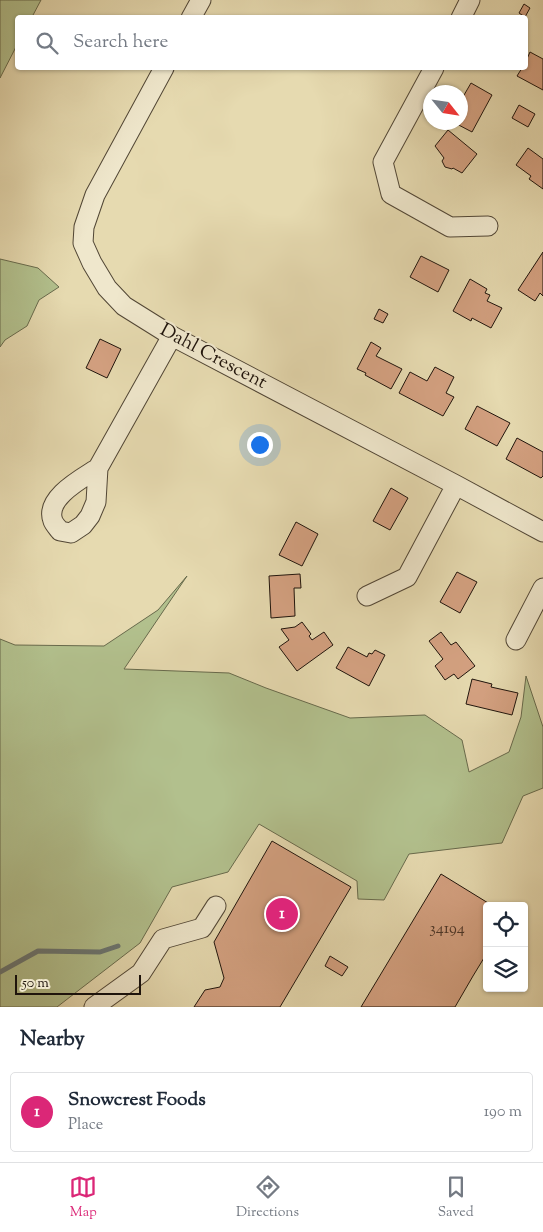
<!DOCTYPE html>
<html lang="en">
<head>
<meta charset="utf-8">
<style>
  body { margin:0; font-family:"Sorts Mill Goudy",serif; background:#f2f2f3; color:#1f2937 }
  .controls { position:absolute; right:15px; bottom:15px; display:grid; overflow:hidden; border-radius:5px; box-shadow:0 1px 4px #0004 }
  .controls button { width:45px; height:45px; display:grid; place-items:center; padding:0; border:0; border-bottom:1px solid #e0e1e3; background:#fff; color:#1f2937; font:25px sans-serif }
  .compass { position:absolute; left:423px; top:85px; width:45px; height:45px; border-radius:50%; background:#fff; box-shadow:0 1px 4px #0004; rotate:120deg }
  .scale { position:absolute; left:15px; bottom:12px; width:126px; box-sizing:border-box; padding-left:5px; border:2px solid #1f140c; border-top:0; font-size:14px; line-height:18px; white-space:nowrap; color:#1f140c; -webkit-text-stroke:4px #efe7cc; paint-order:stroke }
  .you { position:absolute; left:259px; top:444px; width:18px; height:18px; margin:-12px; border:4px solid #fff; border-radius:50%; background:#1a73e8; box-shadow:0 0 0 8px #1a73e833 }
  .badge { display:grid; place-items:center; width:32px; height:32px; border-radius:50%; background:#db2777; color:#fff; font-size:16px; font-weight:700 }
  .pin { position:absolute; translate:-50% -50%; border:2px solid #fff; box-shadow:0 1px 5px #0006 }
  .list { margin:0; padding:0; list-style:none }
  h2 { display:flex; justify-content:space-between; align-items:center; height:65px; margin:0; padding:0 20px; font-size:21px }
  h2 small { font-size:16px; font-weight:400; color:#747a83 }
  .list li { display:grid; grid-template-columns:32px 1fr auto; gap:15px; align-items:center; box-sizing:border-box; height:80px; margin:0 10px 10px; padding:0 10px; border:1px solid #e0e1e3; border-radius:5px }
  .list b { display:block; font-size:19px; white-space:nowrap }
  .list p { margin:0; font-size:16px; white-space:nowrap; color:#747a83 }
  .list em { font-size:16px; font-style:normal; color:#747a83 }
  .icon { flex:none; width:28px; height:28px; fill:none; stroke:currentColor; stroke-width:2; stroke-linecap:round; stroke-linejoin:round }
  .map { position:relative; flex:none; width:543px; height:1007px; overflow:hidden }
  .search { position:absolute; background:#fff; box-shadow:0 1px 4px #0004; left:15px; right:15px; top:15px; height:55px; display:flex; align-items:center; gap:12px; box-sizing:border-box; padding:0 18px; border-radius:5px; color:#747a83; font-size:19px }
  .sheet { height:155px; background:#fff }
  nav { display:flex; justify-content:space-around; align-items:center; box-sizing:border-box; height:70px; border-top:1px solid #e0e1e3; background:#fff; font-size:14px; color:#747a83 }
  nav a { display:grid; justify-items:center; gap:2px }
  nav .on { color:#db2777 }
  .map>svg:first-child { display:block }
  .green { fill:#b2c08d; stroke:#686a4c }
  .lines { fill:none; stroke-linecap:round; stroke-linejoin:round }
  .stream { stroke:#6a7673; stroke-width:5 }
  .building { fill:#d4a181; stroke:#1f140c }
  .minor-casing { stroke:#514635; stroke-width:21 }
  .minor { stroke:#efe7cc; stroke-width:19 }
  .labels { text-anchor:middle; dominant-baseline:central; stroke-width:4; stroke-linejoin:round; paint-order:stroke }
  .number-label { font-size:16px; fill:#4c3729 }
  .street-label { font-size:19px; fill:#1f140c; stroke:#efe7cc }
</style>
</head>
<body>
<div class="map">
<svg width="543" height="1007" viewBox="0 0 543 1007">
  <rect width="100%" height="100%" fill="#e6dab0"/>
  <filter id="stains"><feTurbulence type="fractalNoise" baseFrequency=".004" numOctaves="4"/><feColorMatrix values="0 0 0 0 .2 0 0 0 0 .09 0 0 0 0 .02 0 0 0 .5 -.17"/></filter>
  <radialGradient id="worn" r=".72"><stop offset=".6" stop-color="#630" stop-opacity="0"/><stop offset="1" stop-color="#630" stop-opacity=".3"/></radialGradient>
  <path class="green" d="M 0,0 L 41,0 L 32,17 L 18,18 L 17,45 L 0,78 Z
    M 0,259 L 38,268 L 59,287 L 39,300 L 27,326 L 5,340 L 0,347 Z
    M 187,576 L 124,669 L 229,673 L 266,688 L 350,718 L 425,715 L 462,740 L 469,772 L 509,752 L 521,717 L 526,676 L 543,727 L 543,788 L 523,796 L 502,843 L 409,854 L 384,900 L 358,899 L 357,881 L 259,824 L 228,872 L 172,887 L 140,943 L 57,1007 L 0,1007 L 0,639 L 15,645 L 104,646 L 158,610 Z"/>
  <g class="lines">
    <path class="stream" d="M 0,972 L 38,951 L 100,952 L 118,946"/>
  </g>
  <path class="building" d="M 524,4 L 530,8 L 525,17 L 519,13 Z
    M 530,52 L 543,59 L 543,90 L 517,76 L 522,68 L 526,68 L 526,61 Z
    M 471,83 L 492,95 L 472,132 L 453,122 L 460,122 L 460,102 Z
    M 519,105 L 535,114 L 528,127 L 512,118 Z
    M 448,130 L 477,154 L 462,173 L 453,168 L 452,169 L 445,167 L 442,161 L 444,158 L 435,146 Z
    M 528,148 L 543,159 L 543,189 L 529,179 L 531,176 L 516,165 Z
    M 543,252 L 543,296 L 540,293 L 535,301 L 518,290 Z
    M 421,256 L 449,270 L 438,292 L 410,277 Z
    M 470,279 L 487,289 L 485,293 L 490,295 L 487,301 L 502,308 L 491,328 L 472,318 L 471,321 L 453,311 Z
    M 379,309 L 388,314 L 383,323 L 374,319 Z
    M 100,339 L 121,349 L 107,378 L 86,368 Z
    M 371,342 L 381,348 L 376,356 L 402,369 L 391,389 L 365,375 L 366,373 L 357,369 Z
    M 435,367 L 454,377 L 446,393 L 454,397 L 443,416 L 399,393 L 410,372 L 427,381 Z
    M 477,406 L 510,423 L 497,446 L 465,429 Z
    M 517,438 L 543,452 L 543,476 L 541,478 L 506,459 Z
    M 391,488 L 408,498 L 390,530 L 373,521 Z
    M 296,522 L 318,534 L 302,566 L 279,555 Z
    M 457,572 L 477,582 L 460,613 L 440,602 Z
    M 300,574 L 301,588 L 294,588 L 295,616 L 271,618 L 269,576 Z
    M 302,622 L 311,634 L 309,636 L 312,640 L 324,632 L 333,645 L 297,671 L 279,647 L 289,640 L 281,629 L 295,627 Z
    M 441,632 L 451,645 L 456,642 L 475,666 L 458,679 L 454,674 L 445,680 L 435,666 L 443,659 L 429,641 Z
    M 348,647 L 367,657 L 369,653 L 372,654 L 375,650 L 385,655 L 369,686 L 336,668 Z
    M 472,679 L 492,684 L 491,687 L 518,693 L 512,715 L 466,704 Z
    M 272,841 L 351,887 L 280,1007 L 194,1007 L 205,990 L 220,987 L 224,978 L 214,942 Z
    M 441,874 L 493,906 L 487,906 L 487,953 L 473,976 L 455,1007 L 361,1007 Z
    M 330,956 L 348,967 L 342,976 L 325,966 Z"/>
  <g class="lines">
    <g class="minor-casing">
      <path id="minor" d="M 191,18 L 201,0
        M 461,18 L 470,0
        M 164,68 L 95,195 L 84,227 L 83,243 L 92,263 L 107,288 L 124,306 L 172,336 L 456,485 L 543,532
        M 434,68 L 383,162 L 391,194 L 450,227 L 488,226
        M 98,468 C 83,478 44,498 53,521 C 54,524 58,528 60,531 L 71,533 L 83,525 L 90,516 L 96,502 L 98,468 L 172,336
        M 367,596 L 407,577 L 456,485
        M 516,640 L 543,588
        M 94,1007 L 141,973 L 163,939 L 202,928 L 216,906"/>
    </g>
    <use href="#minor" class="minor"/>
  </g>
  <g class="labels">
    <g class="number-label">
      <text x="447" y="929">34194</text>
    </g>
    <g class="street-label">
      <text transform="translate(213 357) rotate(28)">Dahl Crescent</text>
    </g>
  </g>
  <rect width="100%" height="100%" filter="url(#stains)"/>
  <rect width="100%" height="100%" fill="url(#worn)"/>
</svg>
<div class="controls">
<button><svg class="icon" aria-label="locate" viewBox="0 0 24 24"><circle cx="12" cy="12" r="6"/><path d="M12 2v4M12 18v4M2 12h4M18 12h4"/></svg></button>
<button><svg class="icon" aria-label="layers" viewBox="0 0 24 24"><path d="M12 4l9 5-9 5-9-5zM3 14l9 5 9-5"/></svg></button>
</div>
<svg class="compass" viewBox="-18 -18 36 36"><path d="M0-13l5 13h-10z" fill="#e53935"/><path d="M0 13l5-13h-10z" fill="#747a83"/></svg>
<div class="scale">50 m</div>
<div class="you"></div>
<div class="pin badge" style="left:282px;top:914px">1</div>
<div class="search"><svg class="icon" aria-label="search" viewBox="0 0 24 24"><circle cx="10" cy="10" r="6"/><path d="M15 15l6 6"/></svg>Search here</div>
</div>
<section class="sheet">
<h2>Nearby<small></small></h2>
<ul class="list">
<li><span class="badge">1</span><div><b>Snowcrest Foods</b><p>Place</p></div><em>190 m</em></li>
</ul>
</section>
<nav>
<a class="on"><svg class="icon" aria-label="map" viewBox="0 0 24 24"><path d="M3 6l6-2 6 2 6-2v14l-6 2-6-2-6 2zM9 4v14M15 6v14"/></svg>Map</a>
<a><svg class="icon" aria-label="directions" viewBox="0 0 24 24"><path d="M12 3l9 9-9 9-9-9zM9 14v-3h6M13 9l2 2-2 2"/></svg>Directions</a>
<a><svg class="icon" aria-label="saved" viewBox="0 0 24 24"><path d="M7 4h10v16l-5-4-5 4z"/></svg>Saved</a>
</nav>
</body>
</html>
